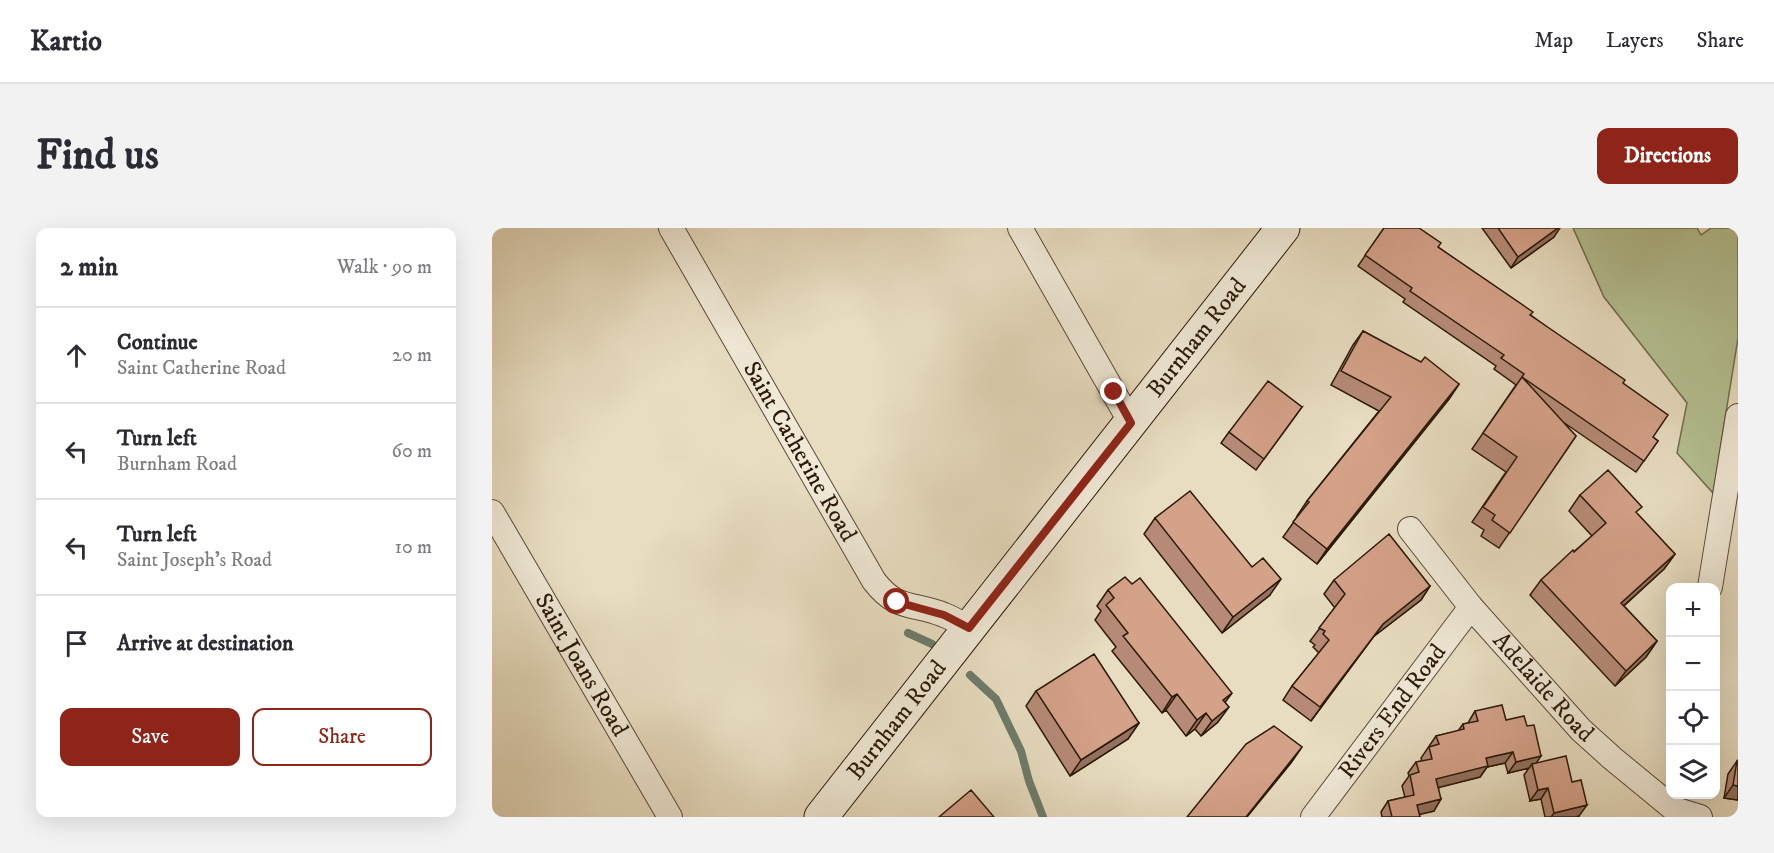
<!DOCTYPE html>
<html lang="en">
<head>
<meta charset="utf-8">
<style>
  body { margin:0; font-family:"IM FELL DW Pica",serif; background:#f2f2f3; color:#2b2b33 }
  .controls { position:absolute; right:18px; bottom:18px; display:grid; overflow:hidden; border-radius:12px; box-shadow:0 6px 24px #0002 }
  .controls button { width:54px; height:54px; display:grid; place-items:center; padding:0; border:0; border-bottom:2px solid #e1e1e2; background:#fff; color:#2b2b33; font:30px sans-serif }
  .stop { position:absolute; width:18px; height:18px; margin:-14px; border:4px solid #8f2418; border-radius:50%; background:#fff }
  .stop.end { background:#8f2418; border-color:#fff; box-shadow:0 2px 6px #0008 }
  .list { margin:0; padding:0; list-style:none }
  h2 { display:flex; justify-content:space-between; align-items:center; height:78px; margin:0; padding:0 24px; font-size:26px }
  h2 small { font-size:20px; font-weight:400; color:#7c7c81 }
  .list li { display:grid; grid-template-columns:39px 1fr auto; gap:18px; align-items:center; box-sizing:border-box; height:96px; padding:0 24px; border-top:2px solid #e1e1e2 }
  .list b { display:block; font-size:22px; white-space:nowrap }
  .list p { margin:0; font-size:20px; white-space:nowrap; color:#7c7c81 }
  .list em { font-size:20px; font-style:normal; color:#7c7c81 }
  .actions { display:flex; gap:12px; padding:18px 24px }
  .actions a { flex:1; padding:14px 0; border:2px solid #8f2418; border-radius:12px; text-align:center; font-size:21px; color:#8f2418 }
  .actions .main { background:#8f2418; color:#fff }
  .icon { flex:none; width:33px; height:33px; fill:none; stroke:currentColor; stroke-width:2; stroke-linecap:round; stroke-linejoin:round }
  .map { position:relative; flex:none; width:1246px; height:589px; overflow:hidden; border-radius:12px }
  header { display:flex; align-items:center; gap:36px; box-sizing:border-box; height:84px; padding:0 30px; background:#fff; border-bottom:2px solid #e1e1e2 }
  header strong { font-size:28px }
  nav { display:flex; gap:33px; margin-inline-start:auto; font-size:21px }
  .intro { display:flex; align-items:center; justify-content:space-between; box-sizing:border-box; height:144px; padding:0 36px }
  h1 { margin:0; font-size:42px }
  .button { padding:15px 27px; border-radius:12px; background:#8f2418; color:#fff; font-size:21px; font-weight:700 }
  main { display:flex; gap:36px; padding:0 36px }
  aside { flex:1; background:#fff; border-radius:12px; box-shadow:0 6px 24px #0002 }
  .map>svg:first-child { display:block }
  .green { fill:#b5c193; stroke:#706e4e; stroke-width:1.5 }
  .lines { fill:none; stroke-linecap:round; stroke-linejoin:round }
  .stream { stroke:#6c7c6b; stroke-width:8 }
  .street-casing { stroke:#5a4b36; stroke-width:26 }
  .secondary-casing { stroke:#2b1a08; stroke-width:35 }
  .street { stroke:#f0e9d7; stroke-width:24 }
  .secondary { stroke:#f0e9d7; stroke-width:33 }
  .wall { fill:#b68a76; stroke:#2b1a08; stroke-width:1.5 }
  .shaded-wall { fill:#947160; stroke:#2b1a08; stroke-width:1.5 }
  .building { fill:#d4a189; stroke:#2b1a08; stroke-width:1.5 }
  .route { stroke:#8f2418; stroke-width:8 }
  .labels { text-anchor:middle; dominant-baseline:central; stroke-width:4.5; stroke-linejoin:round; paint-order:stroke }
  .street-label { font-size:24px; fill:#2b1a08; stroke:#f0e9d7 }
</style>
</head>
<body>
<header>
<strong>Kartio</strong>
<nav><a>Map</a><a>Layers</a><a>Share</a></nav>
</header>
<div class="intro"><h1>Find us</h1><a class="button">Directions</a></div>
<main>
<aside>
<h2>2 min<small>Walk · 90 m</small></h2>
<ul class="list">
<li><svg class="icon" aria-label="ahead" viewBox="0 0 24 24"><path d="M12 20V5M6 11l6-6 6 6"/></svg><div><b>Continue</b><p>Saint Catherine Road</p></div><em>20 m</em></li>
<li><svg class="icon" aria-label="left" viewBox="0 0 24 24"><path d="M17 20v-9H6M10 6l-5 5 5 5"/></svg><div><b>Turn left</b><p>Burnham Road</p></div><em>60 m</em></li>
<li><svg class="icon" aria-label="left" viewBox="0 0 24 24"><path d="M17 20v-9H6M10 6l-5 5 5 5"/></svg><div><b>Turn left</b><p>Saint Joseph's Road</p></div><em>10 m</em></li>
<li><svg class="icon" aria-label="arrive" viewBox="0 0 24 24"><path d="M6 21V4h12l-3 4 3 4H6"/></svg><div><b>Arrive at destination</b></div></li>
</ul>
<div class="actions"><a class="main">Save</a><a>Share</a></div>
</aside>
<div class="map">
<svg width="1246" height="589" viewBox="0 0 1246 589">
  <rect width="100%" height="100%" fill="#e8ddc1"/>
  <filter id="stains"><feTurbulence type="fractalNoise" baseFrequency=".00333" numOctaves="4"/><feColorMatrix values="0 0 0 0 .2 0 0 0 0 .09 0 0 0 0 .02 0 0 0 .5 -.17"/></filter>
  <radialGradient id="worn" r=".72"><stop offset=".6" stop-color="#630" stop-opacity="0"/><stop offset="1" stop-color="#630" stop-opacity=".3"/></radialGradient>
  <path class="green" d="M 1081,0 L 1205,0 L 1209,7 L 1219,0 L 1246,0 L 1246,110 L 1221,265 L 1185,225 L 1195,175 L 1112,69 Z"/>
  <g class="lines">
    <path class="stream" d="M 416,405 L 440,416
      M 478,447 L 504,471 L 529,523 L 537,553 L 551,589"/>
    <g class="street-casing">
      <g id="street">
        <path id="s1" d="M 179,0 L 382,353 C 406,384 421,374 452,387 C 461,390 469,396 477,400"/>
        <path d="M 528,0 L 639,195"/>
        <path id="s2" d="M 0,284 L 178,589"/>
        <path id="s3" d="M 918,301 L 979,379 L 1089,502 L 1120,530 L 1182,581 L 1208,589"/>
        <path d="M 1218,359 L 1246,188"/>
        <path id="s4" d="M 821,589 L 979,379"/>
      </g>
    </g>
    <g class="secondary-casing">
      <g id="secondary">
        <path id="s5" d="M 329,589 L 791,0"/>
      </g>
    </g>
    <use href="#street" class="street"/>
    <use href="#secondary" class="secondary"/>
  </g>
  <path class="wall" d="M 892,0 L 946,19 L 1131,155 L 1161,209 L 1166,213 L 1144,244 L 1071,194 L 1084,208 L 1007,320 L 989,308 L 992,302 L 980,294 L 1014,244 L 980,221 L 1024,157 L 1002,141 L 1004,138 L 911,74 L 913,71 L 866,38 Z
    M 990,0 L 1066,0 L 1062,9 L 1019,40 Z
    M 871,103 L 967,156 L 957,171 L 825,336 L 791,309 L 806,288 L 805,288 L 815,273 L 887,183 L 839,157 L 861,117 Z
    M 810,179 L 764,242 L 729,215 L 737,204 Z
    M 1088,267 L 1145,286 L 1183,326 L 1172,341 L 1132,378 L 1165,413 L 1154,429 L 1123,458 L 1038,367 L 1049,352 L 1100,308 L 1077,283 Z
    M 663,290 L 760,339 L 778,367 L 730,405 L 652,306 Z
    M 842,352 L 938,358 L 929,372 L 881,409 L 819,493 L 791,472 L 800,458 L 827,425 L 821,419 L 823,417 L 818,413 L 843,380 L 832,366 Z
    M 616,362 L 733,474 L 726,494 L 709,508 L 703,501 L 694,508 L 674,482 L 670,485 L 620,423 L 624,419 L 603,392 L 609,383 L 605,378 Z
    M 544,463 L 647,495 L 636,511 L 578,548 L 534,478 Z
    M 983,483 L 1014,492 L 1044,535 L 1087,588 L 1083,589 L 1053,589 L 1049,571 L 1038,573 L 1032,547 L 1037,540 L 1016,545 L 1013,535 L 995,539 L 988,549 L 947,559 L 942,583 L 927,586 L 928,589 L 890,589 L 889,584 L 896,573 L 913,569 L 910,558 L 917,548 L 916,545 L 924,534 L 930,533 L 929,530 L 944,508 L 966,503 L 971,496 L 976,495 Z
    M 1245,533 L 1246,572 L 1232,570 L 1236,546 Z"/>
  <path class="shaded-wall" d="M 1066,0 L 1068,0 L 1062,9 L 1019,40 L 1026,29 Z
    M 967,156 L 957,171 L 825,336 L 835,321 Z
    M 1183,326 L 1172,341 L 1118,390 L 1129,375 Z
    M 789,351 L 778,367 L 730,405 L 741,389 Z
    M 938,358 L 929,372 L 881,409 L 819,493 L 891,396 Z
    M 1165,413 L 1154,429 L 1123,458 L 1134,443 Z
    M 740,465 L 729,480 L 731,472 Z
    M 685,466 L 674,482 L 670,485 L 680,469 Z
    M 737,479 L 726,494 L 709,508 L 720,493 Z
    M 714,485 L 703,501 L 694,508 L 705,492 Z
    M 647,495 L 636,511 L 578,548 L 589,532 Z
    M 810,519 L 799,535 L 755,589 L 754,589 Z
    M 1021,524 L 1013,535 L 995,539 L 988,549 L 937,562 L 944,551 L 994,530 Z
    M 1049,528 L 1041,540 L 1040,536 L 1037,540 L 1016,545 L 1024,534 Z
    M 1241,557 L 1246,558 L 1246,572 L 1232,570 Z
    M 1056,560 L 1049,571 L 1038,573 L 1046,562 Z
    M 949,571 L 942,583 L 917,589 L 925,577 Z
    M 1095,577 L 1087,588 L 1083,589 L 1059,589 L 1062,585 Z"/>
  <path class="building" d="M 892,0 L 927,0 L 949,15 L 946,19 L 1041,84 L 1038,87 L 1133,152 L 1131,155 L 1176,187 L 1161,209 L 1166,213 L 1152,233 L 1030,149 L 1032,146 L 1009,130 L 1012,127 L 918,63 L 920,60 L 873,27 Z
    M 1006,0 L 1066,0 L 1026,29 Z
    M 871,103 L 929,134 L 933,129 L 967,156 L 835,321 L 801,294 L 817,274 L 815,273 L 899,169 L 849,143 Z
    M 1030,149 L 1084,208 L 1018,305 L 1000,292 L 1003,287 L 991,279 L 1025,229 L 991,205 Z
    M 776,153 L 810,179 L 772,231 L 737,204 Z
    M 1116,242 L 1150,279 L 1144,284 L 1183,326 L 1129,375 L 1165,413 L 1134,443 L 1049,352 L 1081,322 L 1082,324 L 1114,295 L 1088,267 Z
    M 698,263 L 760,339 L 771,330 L 789,351 L 741,389 L 663,290 Z
    M 897,306 L 938,358 L 891,396 L 828,479 L 800,458 L 837,412 L 831,406 L 833,403 L 827,400 L 853,366 L 842,352 Z
    M 633,349 L 640,356 L 648,350 L 740,465 L 731,472 L 737,479 L 720,493 L 714,485 L 705,492 L 685,466 L 680,469 L 631,408 L 636,405 L 614,377 L 622,370 L 616,362 Z
    M 602,426 L 647,495 L 589,532 L 544,463 Z
    M 1010,477 L 1014,492 L 1032,488 L 1035,498 L 1042,497 L 1049,528 L 1024,534 L 1021,524 L 994,530 L 996,538 L 944,551 L 949,571 L 925,577 L 928,589 L 900,589 L 896,573 L 922,567 L 918,547 L 927,544 L 924,534 L 940,531 L 937,519 L 947,516 L 944,508 L 972,501 L 971,496 L 986,493 L 983,483 Z
    M 782,498 L 810,519 L 754,589 L 695,589 L 754,516 Z
    M 1074,528 L 1080,554 L 1089,552 L 1095,577 L 1062,585 L 1056,560 L 1046,562 L 1040,536 Z
    M 1245,533 L 1246,533 L 1246,558 L 1241,557 Z
    M 479,562 L 502,589 L 447,589 Z"/>
  <g class="lines">
    <path class="route" d="M 405,374 L 452,387 L 477,400 L 639,195 L 622,164"/>
  </g>
  <g class="labels">
    <g class="street-label">
      <text stroke="none"><textPath href="#s5" startOffset="609">Burnham Road</textPath></text>
      <text stroke="none"><textPath href="#s1" startOffset="258">Saint Catherine Road</textPath></text>
      <text stroke="none"><textPath href="#s2" startOffset="177">Saint Joans Road</textPath></text>
      <text stroke="none"><textPath href="#s3" startOffset="207">Adelaide Road</textPath></text>
      <text stroke="none"><textPath href="#s4" startOffset="132">Rivers End Road</textPath></text>
      <text stroke="none"><textPath href="#s5" startOffset="123">Burnham Road</textPath></text>
    </g>
  </g>
  <rect width="100%" height="100%" filter="url(#stains)"/>
  <rect width="100%" height="100%" fill="url(#worn)"/>
</svg>
<div class="controls">
<button>+</button>
<button>−</button>
<button><svg class="icon" aria-label="locate" viewBox="0 0 24 24"><circle cx="12" cy="12" r="6"/><path d="M12 2v4M12 18v4M2 12h4M18 12h4"/></svg></button>
<button><svg class="icon" aria-label="layers" viewBox="0 0 24 24"><path d="M12 4l9 5-9 5-9-5zM3 14l9 5 9-5"/></svg></button>
</div>
<div class="stop" style="left:405px;top:374px"></div>
<div class="stop end" style="left:622px;top:164px"></div>
</div>
</main>
</body>
</html>
